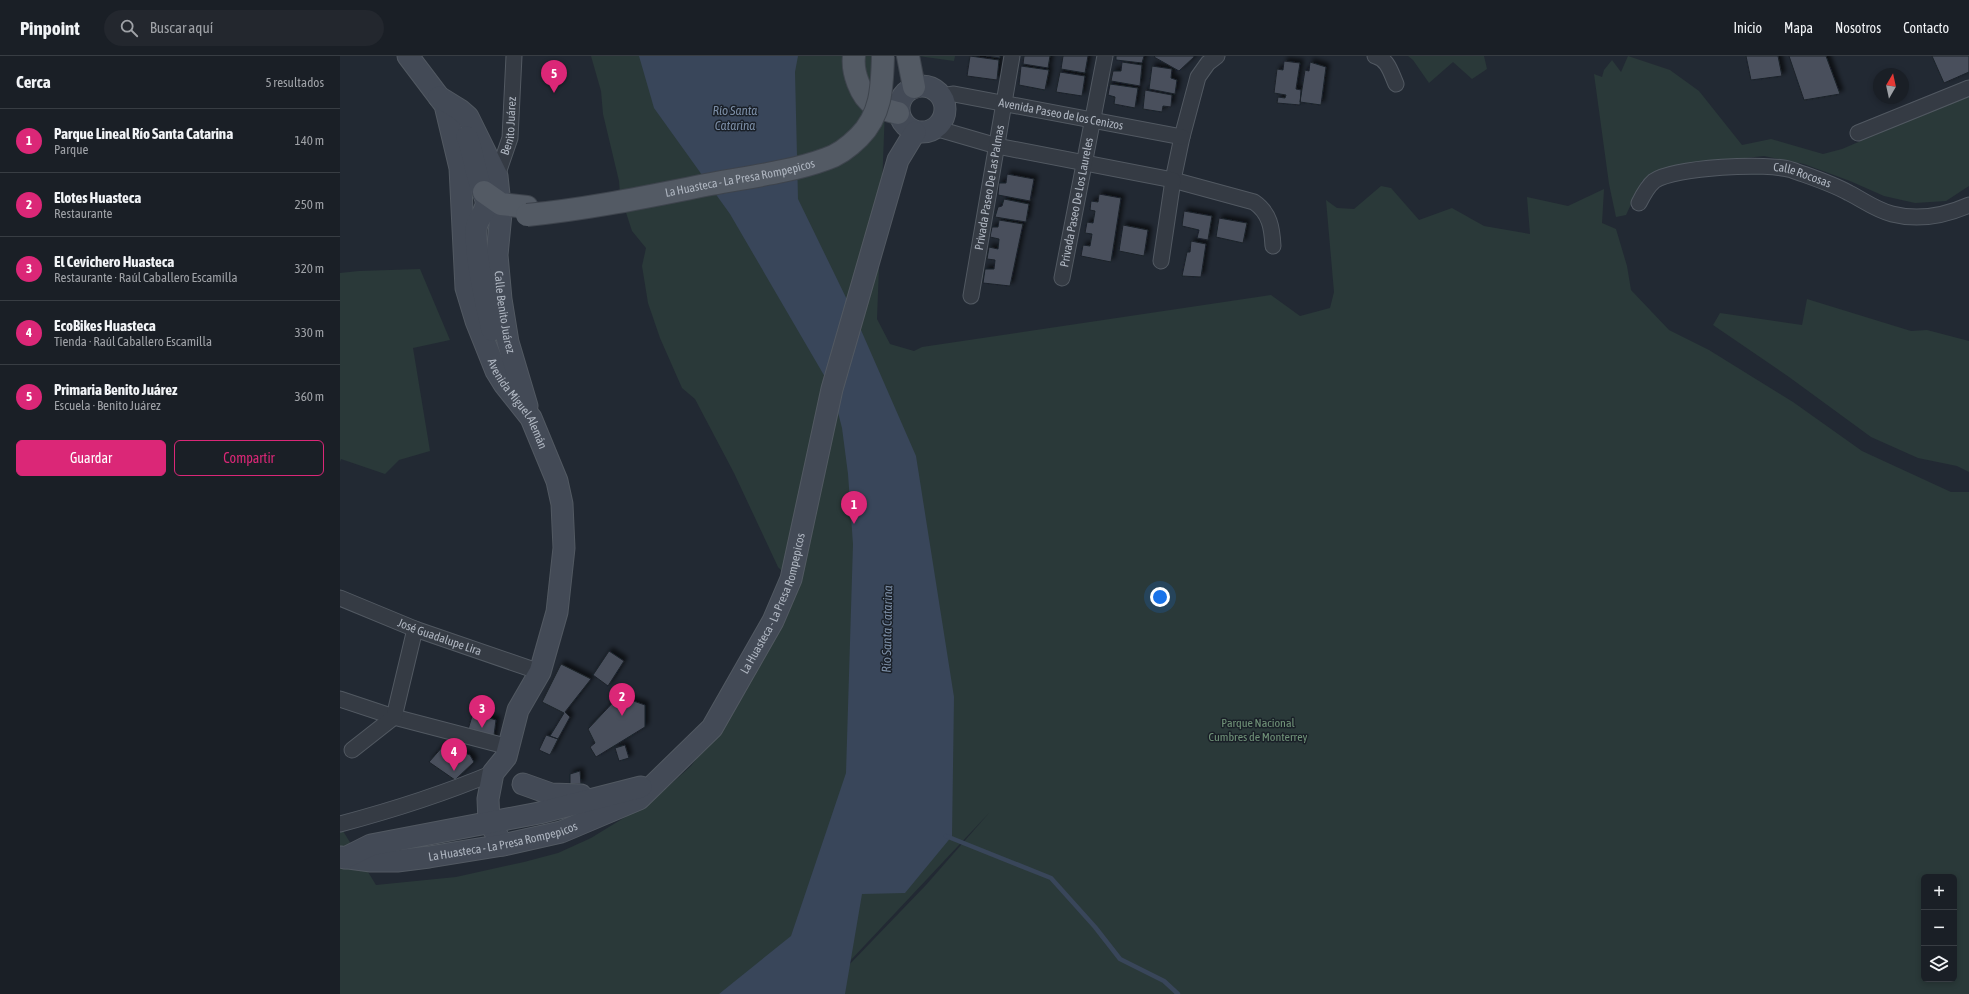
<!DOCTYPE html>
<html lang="es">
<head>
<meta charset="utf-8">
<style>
  body { margin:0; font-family:"Asap Condensed",sans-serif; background:#23272e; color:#f1f3f6 }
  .controls { position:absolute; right:12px; bottom:12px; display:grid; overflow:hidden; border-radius:6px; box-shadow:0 2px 6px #0003 }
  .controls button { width:36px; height:36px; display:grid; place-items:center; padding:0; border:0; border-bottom:1px solid #383d43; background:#1a1f26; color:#f1f3f6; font:20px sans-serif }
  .compass { position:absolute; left:1533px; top:12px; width:36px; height:36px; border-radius:50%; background:#1a1f26; box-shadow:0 2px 6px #0003; rotate:9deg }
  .you { position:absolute; left:820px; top:541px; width:14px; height:14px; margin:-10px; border:3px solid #fff; border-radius:50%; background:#1a73e8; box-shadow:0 0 0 6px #1a73e833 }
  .badge { display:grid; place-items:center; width:26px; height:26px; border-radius:50%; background:#db2777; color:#fff; font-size:13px; font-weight:700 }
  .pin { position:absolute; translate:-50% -33px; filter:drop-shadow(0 1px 2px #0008) }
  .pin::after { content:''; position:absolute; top:21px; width:14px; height:12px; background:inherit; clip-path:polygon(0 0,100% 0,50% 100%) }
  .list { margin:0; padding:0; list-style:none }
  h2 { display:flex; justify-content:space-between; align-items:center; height:52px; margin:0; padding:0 16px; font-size:17px }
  h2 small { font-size:13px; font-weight:400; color:#9fa2a7 }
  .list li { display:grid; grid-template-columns:26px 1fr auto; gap:12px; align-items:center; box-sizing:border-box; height:64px; padding:0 16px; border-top:1px solid #383d43 }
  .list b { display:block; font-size:15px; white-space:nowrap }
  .list p { margin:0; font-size:13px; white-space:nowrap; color:#9fa2a7 }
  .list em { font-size:13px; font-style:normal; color:#9fa2a7 }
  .actions { display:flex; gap:8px; padding:12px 16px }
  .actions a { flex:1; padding:9px 0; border:1px solid #db2777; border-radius:6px; text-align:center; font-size:14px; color:#db2777 }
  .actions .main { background:#db2777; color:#fff }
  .icon { flex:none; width:22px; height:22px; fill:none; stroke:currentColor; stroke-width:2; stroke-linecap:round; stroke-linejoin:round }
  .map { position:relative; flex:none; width:1629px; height:938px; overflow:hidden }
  header { display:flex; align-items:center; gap:24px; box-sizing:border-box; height:56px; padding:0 20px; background:#1a1f26; border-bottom:1px solid #383d43 }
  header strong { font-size:19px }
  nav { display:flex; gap:22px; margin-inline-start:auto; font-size:14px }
  .search { width:280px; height:36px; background:#23272e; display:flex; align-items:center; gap:10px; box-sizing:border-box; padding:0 14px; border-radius:22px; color:#9fa2a7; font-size:15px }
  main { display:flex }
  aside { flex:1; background:#1a1f26 }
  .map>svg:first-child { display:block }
  .green { fill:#2a3939; fill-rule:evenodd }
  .water { fill:#39465a }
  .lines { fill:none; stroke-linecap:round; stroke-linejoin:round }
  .stream { stroke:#39465a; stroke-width:4.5 }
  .building { fill:#48505c; stroke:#1c222a; filter:url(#shadow) }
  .street-casing { stroke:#525962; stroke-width:17 }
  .secondary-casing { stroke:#525962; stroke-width:23 }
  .primary-casing { stroke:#3e444d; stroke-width:24 }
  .street { stroke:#353b44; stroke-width:15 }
  .secondary { stroke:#434a56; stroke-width:21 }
  .primary { stroke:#535a64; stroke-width:22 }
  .primary-bridge-casing { stroke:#3e444d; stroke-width:24; stroke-linecap:butt }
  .primary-bridge { stroke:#535a64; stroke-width:22 }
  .labels { text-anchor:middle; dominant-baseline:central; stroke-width:3; stroke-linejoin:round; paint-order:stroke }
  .street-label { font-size:12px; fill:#afb6c1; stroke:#1a2028 }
  .park-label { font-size:12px; fill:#719379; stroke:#1a2028 }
  .water-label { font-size:13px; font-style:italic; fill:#7b8da5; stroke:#1a2028 }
</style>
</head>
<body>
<header>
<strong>Pinpoint</strong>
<div class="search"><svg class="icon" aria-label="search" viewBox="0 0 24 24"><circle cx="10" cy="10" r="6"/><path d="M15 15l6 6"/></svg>Buscar aquí</div>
<nav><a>Inicio</a><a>Mapa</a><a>Nosotros</a><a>Contacto</a></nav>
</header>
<main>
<aside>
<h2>Cerca<small>5 resultados</small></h2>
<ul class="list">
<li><span class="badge">1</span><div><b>Parque Lineal Río Santa Catarina</b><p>Parque</p></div><em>140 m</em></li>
<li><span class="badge">2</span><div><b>Elotes Huasteca</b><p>Restaurante</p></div><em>250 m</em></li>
<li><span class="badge">3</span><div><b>El Cevichero Huasteca</b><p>Restaurante · Raúl Caballero Escamilla</p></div><em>320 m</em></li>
<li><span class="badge">4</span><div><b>EcoBikes Huasteca</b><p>Tienda · Raúl Caballero Escamilla</p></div><em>330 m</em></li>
<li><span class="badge">5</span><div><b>Primaria Benito Juárez</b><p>Escuela · Benito Juárez</p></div><em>360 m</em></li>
</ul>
<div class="actions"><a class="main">Guardar</a><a>Compartir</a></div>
</aside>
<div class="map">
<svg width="1629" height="938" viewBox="0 0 1629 938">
  <defs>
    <filter id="shadow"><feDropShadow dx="3.5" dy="-3.5" stdDeviation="2" flood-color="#0009"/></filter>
  </defs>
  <rect width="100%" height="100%" fill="#222933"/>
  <path class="green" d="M 251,0 L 547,0 L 537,263 L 550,288 L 574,295 L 582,291 L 931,239 L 960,260 L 990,252 L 994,236 L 986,144 L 997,152 L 1014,153 L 1041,130 L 1051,132 L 1079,164 L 1112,152 L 1144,170 L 1190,178 L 1187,141 L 1228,150 L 1264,133 L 1262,167 L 1276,173 L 1287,210 L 1291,234 L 1329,274 L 1369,294 L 1453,346 L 1522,395 L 1611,436 L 1629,436 L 1629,938 L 481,938 L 586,829 L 649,757 L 479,938 L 0,938 L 0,770 L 36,829 L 116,821 L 184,806 L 218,797 L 251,782 L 313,744 L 351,710 L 368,687 L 454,528 L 438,511 L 394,417 L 355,343 L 342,332 L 320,282 L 308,247 L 302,210 L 306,192 L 292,175 L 280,138 L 279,125 L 263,58 L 261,35 ZM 1584,821 L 1614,821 L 1614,923 L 1584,923 Z
    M 578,0 L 615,0 L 614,5 Z
    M 1068,0 L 1144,0 L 1147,13 L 1132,23 L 1113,6 L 1089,27 L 1073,4 Z
    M 1288,0 L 1330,14 L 1359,35 L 1402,89 L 1431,83 L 1483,98 L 1502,93 L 1629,39 L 1629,130 L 1606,145 L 1575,147 L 1544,140 L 1510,125 L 1464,108 L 1424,100 L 1332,110 L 1302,125 L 1286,159 L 1276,161 L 1269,128 L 1254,18 L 1262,21 L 1264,14 L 1272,4 L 1281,16 Z
    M 80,213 L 110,284 L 73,292 L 90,395 L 59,404 L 45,418 L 1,403 L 0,406 L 0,217 L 19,215 Z
    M 1467,243 L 1571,275 L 1587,274 L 1629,285 L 1629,416 L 1617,410 L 1578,402 L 1531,381 L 1449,321 L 1373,269 L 1380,257 L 1462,269 Z"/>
  <path class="water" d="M 299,0 L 458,0 L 455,16 L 458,143 L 514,258 L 576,400 L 614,641 L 612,780 L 565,837 L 522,838 L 505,938 L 379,938 L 451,880 L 506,717 L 513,488 L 508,418 L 502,372 L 492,333 L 390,158 L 314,52 Z"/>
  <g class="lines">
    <path class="stream" d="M 606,780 L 711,822 L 755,871 L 780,903 L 824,925 L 838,938"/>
  </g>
  <path class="building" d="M 630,0 L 659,4 L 657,24 L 627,20 Z
    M 646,0 L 660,0 L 660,2 Z
    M 684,0 L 710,0 L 708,12 L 683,8 Z
    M 723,0 L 748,0 L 745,17 L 721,13 Z
    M 776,0 L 804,0 L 802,7 L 776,4 Z
    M 815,0 L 854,0 L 854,1 L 839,15 L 814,1 Z
    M 1406,0 L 1438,0 L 1442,20 L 1411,24 Z
    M 1449,0 L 1486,0 L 1500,38 L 1464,44 Z
    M 1592,0 L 1629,0 L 1629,16 L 1604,27 Z
    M 944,5 L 960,7 L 956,33 L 961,34 L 960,49 L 937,47 L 938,41 L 945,42 L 946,39 L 934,37 L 937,13 L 943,14 Z
    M 782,6 L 802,9 L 800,30 L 771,25 L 773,15 L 781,15 Z
    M 970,6 L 986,11 L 981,49 L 960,46 L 965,14 L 969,15 Z
    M 681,10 L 709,14 L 705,34 L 679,29 Z
    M 812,10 L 832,13 L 831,22 L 837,24 L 835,38 L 809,33 Z
    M 720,16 L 745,20 L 742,40 L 716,36 Z
    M 770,28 L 798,32 L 795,52 L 774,48 L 775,41 L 768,39 Z
    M 805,34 L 832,39 L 831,51 L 823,50 L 822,56 L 803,53 Z
    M 667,118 L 694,123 L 690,145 L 658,139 L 659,127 L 666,127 Z
    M 759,138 L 781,142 L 771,206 L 741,200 L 743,189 L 750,190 L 752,178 L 745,177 L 747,166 L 753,167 L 755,155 L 750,154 L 751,145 L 758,146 Z
    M 664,143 L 689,148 L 686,166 L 655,161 L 658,151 L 662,150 Z
    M 844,155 L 872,160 L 868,184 L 857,182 L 859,174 L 842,170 Z
    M 879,162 L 907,167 L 903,187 L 876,181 Z
    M 659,164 L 683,168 L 670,230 L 643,227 L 645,213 L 654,213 L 655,204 L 647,203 L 649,191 L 658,193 L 659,183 L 650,181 L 652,171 L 658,171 Z
    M 783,169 L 808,174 L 804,200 L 779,195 Z
    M 851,185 L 866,188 L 861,221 L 842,220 L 847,196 L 850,196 Z
    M 269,595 L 284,605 L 268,630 L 253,619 Z
    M 221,608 L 251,623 L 225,656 L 230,661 L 218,683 L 210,680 L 224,657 L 202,646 Z
    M 279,640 L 305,649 L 305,671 L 256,701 L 250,691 L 255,687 L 248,673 Z
    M 133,657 L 156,664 L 153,687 L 126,680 Z
    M 206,679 L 218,683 L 210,699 L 199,694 Z
    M 104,689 L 130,699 L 134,706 L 115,724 L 89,706 Z
    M 285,689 L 289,702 L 279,705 L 275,692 Z
    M 240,715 L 241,728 L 230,728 L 230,718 Z"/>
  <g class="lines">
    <g class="street-casing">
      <g id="street">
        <path d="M 877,0 L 868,7 L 858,21 L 842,81 L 833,124 L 914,146 C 930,157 932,172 933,190"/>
        <path d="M 1035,0 C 1048,3 1051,17 1056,28"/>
        <path id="s1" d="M 601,40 L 614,38 L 842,81"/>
        <path d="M 595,72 L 657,90 L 833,124 L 821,205"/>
        <path d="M 1518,77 L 1629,32"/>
        <path id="s2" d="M 151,121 L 157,120 L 170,82 L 174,0"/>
        <path id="s3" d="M 1299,147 C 1303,139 1307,131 1314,125 C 1335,111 1428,106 1452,114 C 1471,121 1491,127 1509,137 C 1523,144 1536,154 1552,158 C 1579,165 1604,160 1629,149"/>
        <path id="s4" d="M 722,222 L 765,0"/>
        <path id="s5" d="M 631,240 L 672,0"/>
        <path id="s6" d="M 0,542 L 75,573 L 200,616"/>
        <path d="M 0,643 L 54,661 L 169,691"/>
        <path d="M 12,694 L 54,661 L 75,573"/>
        <path d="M 0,768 C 53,754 103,738 153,717"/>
      </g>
    </g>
    <g class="secondary-casing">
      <g id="secondary">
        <path id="s7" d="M 68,0 L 105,49 L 120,112 L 126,232 L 136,265 L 156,315 L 164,328 L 191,362 L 217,425 L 222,448 L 224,492 L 217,556 L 200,616 L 178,654 L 166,701 L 153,717 L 148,743 L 149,766 L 163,789"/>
        <circle cx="582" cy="53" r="23"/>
        <path id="s8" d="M 99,41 L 120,54 L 128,61 L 157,120 L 161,158 L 157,199 L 161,243 L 168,286 L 187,350"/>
        <path d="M 127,81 C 133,95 134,110 139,125 C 141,133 147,141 146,149 C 143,163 135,162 136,180 C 137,210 145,245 152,274"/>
        <path d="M 183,728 L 211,738 L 241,739"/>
        <path id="s9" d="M 0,801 L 31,805 L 57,805 L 89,801 L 163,789 L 221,776 L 299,743 L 372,672 L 433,565 L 451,523 L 492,333 L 558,104 L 575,76"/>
        <path d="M 5,802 L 31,789 L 199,757 L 301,731"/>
      </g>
    </g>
    <g class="primary-casing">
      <path id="primary" d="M 514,0 C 512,15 520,40 534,49 C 540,53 551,55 558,57
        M 568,0 L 574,31
        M 144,136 L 161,148 L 187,151"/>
    </g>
    <use href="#street" class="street"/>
    <use href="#secondary" class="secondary"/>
    <use href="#primary" class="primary"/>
    <g class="primary-bridge-casing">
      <g id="primary-bridge">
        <path id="s10" d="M 187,159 C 249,153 310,140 371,128 C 408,121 451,116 486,103 C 499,99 510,90 519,81 C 542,58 542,30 543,0"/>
      </g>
    </g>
    <use href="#primary-bridge" class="primary-bridge"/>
  </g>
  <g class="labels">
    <g class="street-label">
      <text stroke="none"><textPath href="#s1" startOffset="122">Avenida Paseo de los Cenizos</textPath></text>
      <text stroke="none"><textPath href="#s2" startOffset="58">Benito Juárez</textPath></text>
      <text stroke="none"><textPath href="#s3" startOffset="178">Calle Rocosas</textPath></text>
      <text stroke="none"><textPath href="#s10" startOffset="216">La Huasteca - La Presa Rompepicos</textPath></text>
      <text stroke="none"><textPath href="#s5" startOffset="110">Privada Paseo De Las Palmas</textPath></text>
      <text stroke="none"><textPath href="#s4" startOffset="77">Privada Paseo De Los Laureles</textPath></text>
      <text stroke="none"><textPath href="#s8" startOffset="238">Calle Benito Juárez</textPath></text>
      <text stroke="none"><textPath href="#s7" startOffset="374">Avenida Miguel Alemán</textPath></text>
      <text stroke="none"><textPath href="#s9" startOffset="550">La Huasteca - La Presa Rompepicos</textPath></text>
      <text stroke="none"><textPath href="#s6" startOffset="107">José Guadalupe Lira</textPath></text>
      <text stroke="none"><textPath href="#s9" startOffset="165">La Huasteca - La Presa Rompepicos</textPath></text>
    </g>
    <g class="park-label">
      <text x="918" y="667">Parque Nacional<tspan x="918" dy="14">Cumbres de Monterrey</tspan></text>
    </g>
    <g class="water-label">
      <text x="395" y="54">Río Santa<tspan x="395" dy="15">Catarina</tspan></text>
      <text transform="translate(547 573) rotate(-89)">Río Santa Catarina</text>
    </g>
  </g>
</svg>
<div class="controls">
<button>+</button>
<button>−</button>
<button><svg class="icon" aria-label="layers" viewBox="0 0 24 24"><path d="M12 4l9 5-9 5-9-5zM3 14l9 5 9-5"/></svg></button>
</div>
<svg class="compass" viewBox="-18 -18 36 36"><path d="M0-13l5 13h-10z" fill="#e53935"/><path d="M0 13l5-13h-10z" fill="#9fa2a7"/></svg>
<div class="you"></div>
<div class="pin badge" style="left:514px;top:468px">1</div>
<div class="pin badge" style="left:282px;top:660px">2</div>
<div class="pin badge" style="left:142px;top:672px">3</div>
<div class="pin badge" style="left:114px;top:715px">4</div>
<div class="pin badge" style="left:214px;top:37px">5</div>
</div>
</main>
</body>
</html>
